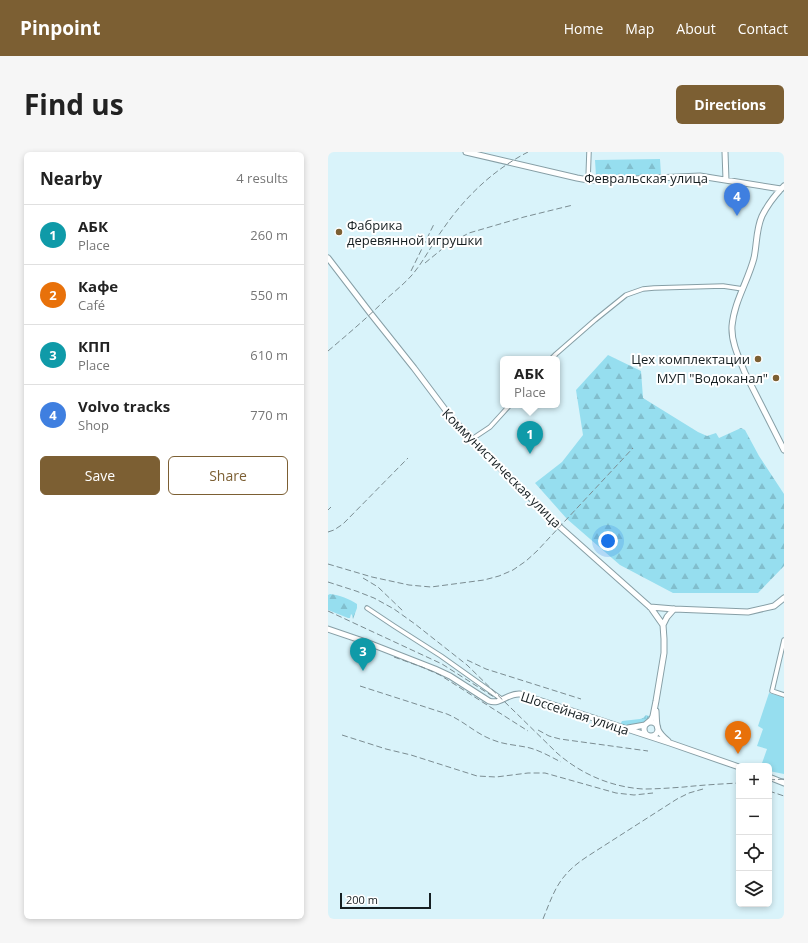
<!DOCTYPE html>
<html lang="en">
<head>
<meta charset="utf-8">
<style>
  body { margin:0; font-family:"Open Sans",sans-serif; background:#f6f6f6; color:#222 }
  .controls { position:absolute; right:12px; bottom:12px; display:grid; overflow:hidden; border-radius:6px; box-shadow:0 2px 6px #0003 }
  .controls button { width:36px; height:36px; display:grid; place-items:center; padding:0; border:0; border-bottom:1px solid #e0e0e0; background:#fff; color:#222; font:20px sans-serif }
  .scale { position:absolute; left:12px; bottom:10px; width:91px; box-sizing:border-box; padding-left:4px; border:2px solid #161f22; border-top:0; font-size:11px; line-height:14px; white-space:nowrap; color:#161f22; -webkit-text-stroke:3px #fff; paint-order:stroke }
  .you { position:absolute; left:280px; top:389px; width:14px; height:14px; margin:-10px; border:3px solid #fff; border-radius:50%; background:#1a73e8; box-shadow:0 0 0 6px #1a73e833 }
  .badge { display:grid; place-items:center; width:26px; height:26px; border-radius:50%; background:#7c5f33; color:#fff; font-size:13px; font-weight:700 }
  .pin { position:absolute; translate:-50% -33px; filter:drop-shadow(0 1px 2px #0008) }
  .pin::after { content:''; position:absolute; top:21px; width:14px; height:12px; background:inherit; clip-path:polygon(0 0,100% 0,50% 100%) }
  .popup { position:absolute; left:172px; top:204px; width:60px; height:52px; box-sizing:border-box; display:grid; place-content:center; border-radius:6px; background:#fff; filter:drop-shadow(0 1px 3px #0005); font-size:13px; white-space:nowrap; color:#767676 }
  .popup b { font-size:15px; color:#222 }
  .popup::after { content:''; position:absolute; left:50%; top:100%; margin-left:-8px; border:8px solid transparent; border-top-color:#fff }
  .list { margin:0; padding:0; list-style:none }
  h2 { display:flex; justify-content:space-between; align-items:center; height:52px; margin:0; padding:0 16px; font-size:17px }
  h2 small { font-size:13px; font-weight:400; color:#767676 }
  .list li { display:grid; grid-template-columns:26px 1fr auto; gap:12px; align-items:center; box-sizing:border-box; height:60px; padding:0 16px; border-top:1px solid #e0e0e0 }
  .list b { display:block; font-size:15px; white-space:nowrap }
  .list p { margin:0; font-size:13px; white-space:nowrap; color:#767676 }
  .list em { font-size:13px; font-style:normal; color:#767676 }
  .actions { display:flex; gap:8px; padding:12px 16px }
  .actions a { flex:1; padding:9px 0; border:1px solid #7c5f33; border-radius:6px; text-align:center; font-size:14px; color:#7c5f33 }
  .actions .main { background:#7c5f33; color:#fff }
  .icon { flex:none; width:22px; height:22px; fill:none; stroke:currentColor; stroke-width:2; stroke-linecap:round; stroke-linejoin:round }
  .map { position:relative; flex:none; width:456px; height:767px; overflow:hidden; border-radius:6px }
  header { display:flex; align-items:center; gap:24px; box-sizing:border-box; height:56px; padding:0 20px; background:#7c5f33; color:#fff }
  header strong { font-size:19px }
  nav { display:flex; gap:22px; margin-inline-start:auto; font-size:14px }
  .intro { display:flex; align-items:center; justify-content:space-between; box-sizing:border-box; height:96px; padding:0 24px }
  h1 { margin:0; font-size:28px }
  .button { padding:10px 18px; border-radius:6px; background:#7c5f33; color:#fff; font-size:14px; font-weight:700 }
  main { display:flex; gap:24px; padding:0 24px }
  aside { flex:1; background:#fff; border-radius:6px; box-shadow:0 2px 6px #0003 }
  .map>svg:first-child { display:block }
  .grass { fill:url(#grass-tufts) }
  .forest { fill:url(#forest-firs) }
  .pitch { fill:#96deef }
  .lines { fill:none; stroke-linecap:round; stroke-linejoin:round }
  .street-casing { stroke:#879fa6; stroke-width:5.5 }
  .secondary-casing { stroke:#879fa6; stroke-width:7 }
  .street { stroke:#fff; stroke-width:3.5 }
  .secondary { stroke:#fff; stroke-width:5 }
  .rail { stroke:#7b8c91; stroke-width:1; stroke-dasharray:6 3; stroke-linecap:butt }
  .poi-dot { fill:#7c5f33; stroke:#fff; stroke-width:1.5 }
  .labels { text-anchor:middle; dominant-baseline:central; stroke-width:4; stroke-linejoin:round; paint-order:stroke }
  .street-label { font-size:13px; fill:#161f22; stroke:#fff }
  .poi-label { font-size:13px; fill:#161f22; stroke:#fff; text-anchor:end }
</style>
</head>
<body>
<header>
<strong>Pinpoint</strong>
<nav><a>Home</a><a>Map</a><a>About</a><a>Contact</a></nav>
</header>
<div class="intro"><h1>Find us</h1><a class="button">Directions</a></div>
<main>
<aside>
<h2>Nearby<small>4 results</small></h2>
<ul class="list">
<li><span class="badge" style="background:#0f9aa8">1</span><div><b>АБК</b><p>Place</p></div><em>260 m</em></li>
<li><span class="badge" style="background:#e8710a">2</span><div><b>Кафе</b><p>Café</p></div><em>550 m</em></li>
<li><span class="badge" style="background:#0f9aa8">3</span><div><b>КПП</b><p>Place</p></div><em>610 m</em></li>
<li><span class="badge" style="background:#3f7fe0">4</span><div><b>Volvo tracks</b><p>Shop</p></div><em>770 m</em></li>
</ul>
<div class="actions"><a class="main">Save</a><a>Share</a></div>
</aside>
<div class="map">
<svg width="456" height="767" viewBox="0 0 456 767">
  <defs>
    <pattern id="grass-tufts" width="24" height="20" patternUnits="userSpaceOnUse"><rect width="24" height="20" fill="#96deef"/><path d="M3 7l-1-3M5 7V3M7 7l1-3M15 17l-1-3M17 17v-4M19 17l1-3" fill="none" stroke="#81becd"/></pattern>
    <pattern id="forest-firs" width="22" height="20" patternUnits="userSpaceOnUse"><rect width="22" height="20" fill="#96deef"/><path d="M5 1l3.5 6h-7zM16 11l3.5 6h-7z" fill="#81becd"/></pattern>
  </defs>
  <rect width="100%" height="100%" fill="#d9f3fa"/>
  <path class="grass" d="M 318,563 L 321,564 L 321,566 C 315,573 302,576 293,573 L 293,571 L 294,569 L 312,567 L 315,566 Z"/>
  <path class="forest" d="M 332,7 L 333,23 L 268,24 L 267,8 Z
    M 280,203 L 313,219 L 315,246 L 370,280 L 379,284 L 388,281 L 391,286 L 413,276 L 417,278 L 431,304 L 456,342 L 456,414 L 430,441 L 345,441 L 292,413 L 239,367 L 207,331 L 234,310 L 255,283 L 248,238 Z
    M 2,442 C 11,443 22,447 29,452 L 29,456 L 25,467 L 24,463 L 23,462 L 22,466 L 20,466 L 0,458 L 0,443 Z"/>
  <path class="pitch" d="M 441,541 L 456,545 L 456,622 L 441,619 L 441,614 L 433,614 L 439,597 L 429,594 L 435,577 L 430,574 Z"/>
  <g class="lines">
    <g class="street-casing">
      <path id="street" d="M 260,28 L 261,0
        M 223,207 L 228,202 L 267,168 L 298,143 L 315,137 L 326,136 L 395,134 L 415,137
        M 144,287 L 162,275 L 182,253
        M 39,456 L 66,474 L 113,504 L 172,546
        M 456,488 L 444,539 L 456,543"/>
    </g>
    <g class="secondary-casing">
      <path id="secondary" d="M 138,0 L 249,26 L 260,28 L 283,28 L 372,24 L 453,37
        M 397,0 L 398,28
        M 456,34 C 448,42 439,54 434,64 C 428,77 429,92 426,106 C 420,129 406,150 404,174 C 403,190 411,206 417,221 L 456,298
        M 0,106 L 43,162 L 86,216 L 122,264 L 159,303 L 232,375 L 323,456 L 335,473
        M 322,455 L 346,457 L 420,460 L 446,454 L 456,446
        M 0,477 L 38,490 L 107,517 L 122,524 L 161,549 C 173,553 179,541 192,542 L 342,591 L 411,615
        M 328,559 C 329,575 327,578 340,589
        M316 577a7 7 0 1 1 14 0a7 7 0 1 1-14 0Z
        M 300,576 L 317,573 L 323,568 L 325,564 L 328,549 L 336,501 L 336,487 L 335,473 L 339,465 L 346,457
        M 441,625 L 456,631"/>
    </g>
    <use href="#street" class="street"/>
    <use href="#secondary" class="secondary"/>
    <path class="rail" d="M 97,111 L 119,93 L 128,88 L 141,81 L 196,65 L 245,53
      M 83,119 L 106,72
      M 0,199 C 20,182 39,166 57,148 C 66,140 76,132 84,123 C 96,109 104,92 115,77 C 137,45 165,18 200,0
      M 0,358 L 3,355
      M 0,380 L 6,378 L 15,372 L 80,306
      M 0,412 L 44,425 L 81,433 L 103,435 L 156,428 L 171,424 L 185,418 L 198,409 L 209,399 L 305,296
      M 35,426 L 50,435 L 75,459
      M 0,430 L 28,439 L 46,446 L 66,457 L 87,472 L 139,513 L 229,601 C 253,622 283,635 315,637 C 329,637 342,636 356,635 C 374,633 393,632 411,631
      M 0,459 L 114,512 L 169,547
      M 66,505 L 94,515 L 112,523 L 200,579
      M 139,508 L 158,517 L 253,547
      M 32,534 L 119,562 C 136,569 148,582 165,588 C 177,593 190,593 202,596 C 213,599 223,605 233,610
      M 210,578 L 221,584 L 232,587 L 320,599
      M 14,583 L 58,597 L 83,603 L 149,624 L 168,625 L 200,621 L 217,621 L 288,641 L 306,643 L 325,641
      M 441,628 L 456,627
      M 441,639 L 456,644
      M 215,767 C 227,737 231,723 260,704 L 349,647 L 361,641 L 375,637"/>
  </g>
  <g class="poi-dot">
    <circle cx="11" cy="80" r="4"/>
    <circle cx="430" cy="207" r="4"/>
    <circle cx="448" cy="226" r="4"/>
  </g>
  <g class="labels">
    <g class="street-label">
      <text x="318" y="26">Февральская улица</text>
      <text transform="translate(174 316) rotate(45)">Коммунистическая улица</text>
      <text transform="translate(247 561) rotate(18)">Шоссейная улица</text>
    </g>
    <g class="poi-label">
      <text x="19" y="73" text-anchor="start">Фабрика<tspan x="19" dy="15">деревянной игрушки</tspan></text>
      <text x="422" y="207">Цех комплектации</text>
      <text x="440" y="226">МУП "Водоканал"</text>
    </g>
  </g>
</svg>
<div class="controls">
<button>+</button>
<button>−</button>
<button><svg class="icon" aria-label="locate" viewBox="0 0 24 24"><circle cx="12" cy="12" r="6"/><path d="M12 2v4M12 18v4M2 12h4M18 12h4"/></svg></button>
<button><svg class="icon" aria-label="layers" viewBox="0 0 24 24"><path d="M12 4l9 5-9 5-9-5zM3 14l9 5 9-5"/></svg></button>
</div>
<div class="scale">200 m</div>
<div class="you"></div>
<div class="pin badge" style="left:202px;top:302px;background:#0f9aa8">1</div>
<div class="popup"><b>АБК</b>Place</div>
<div class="pin badge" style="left:410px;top:602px;background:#e8710a">2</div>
<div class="pin badge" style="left:35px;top:519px;background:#0f9aa8">3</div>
<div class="pin badge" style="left:409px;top:64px;background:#3f7fe0">4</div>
</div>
</main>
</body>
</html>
